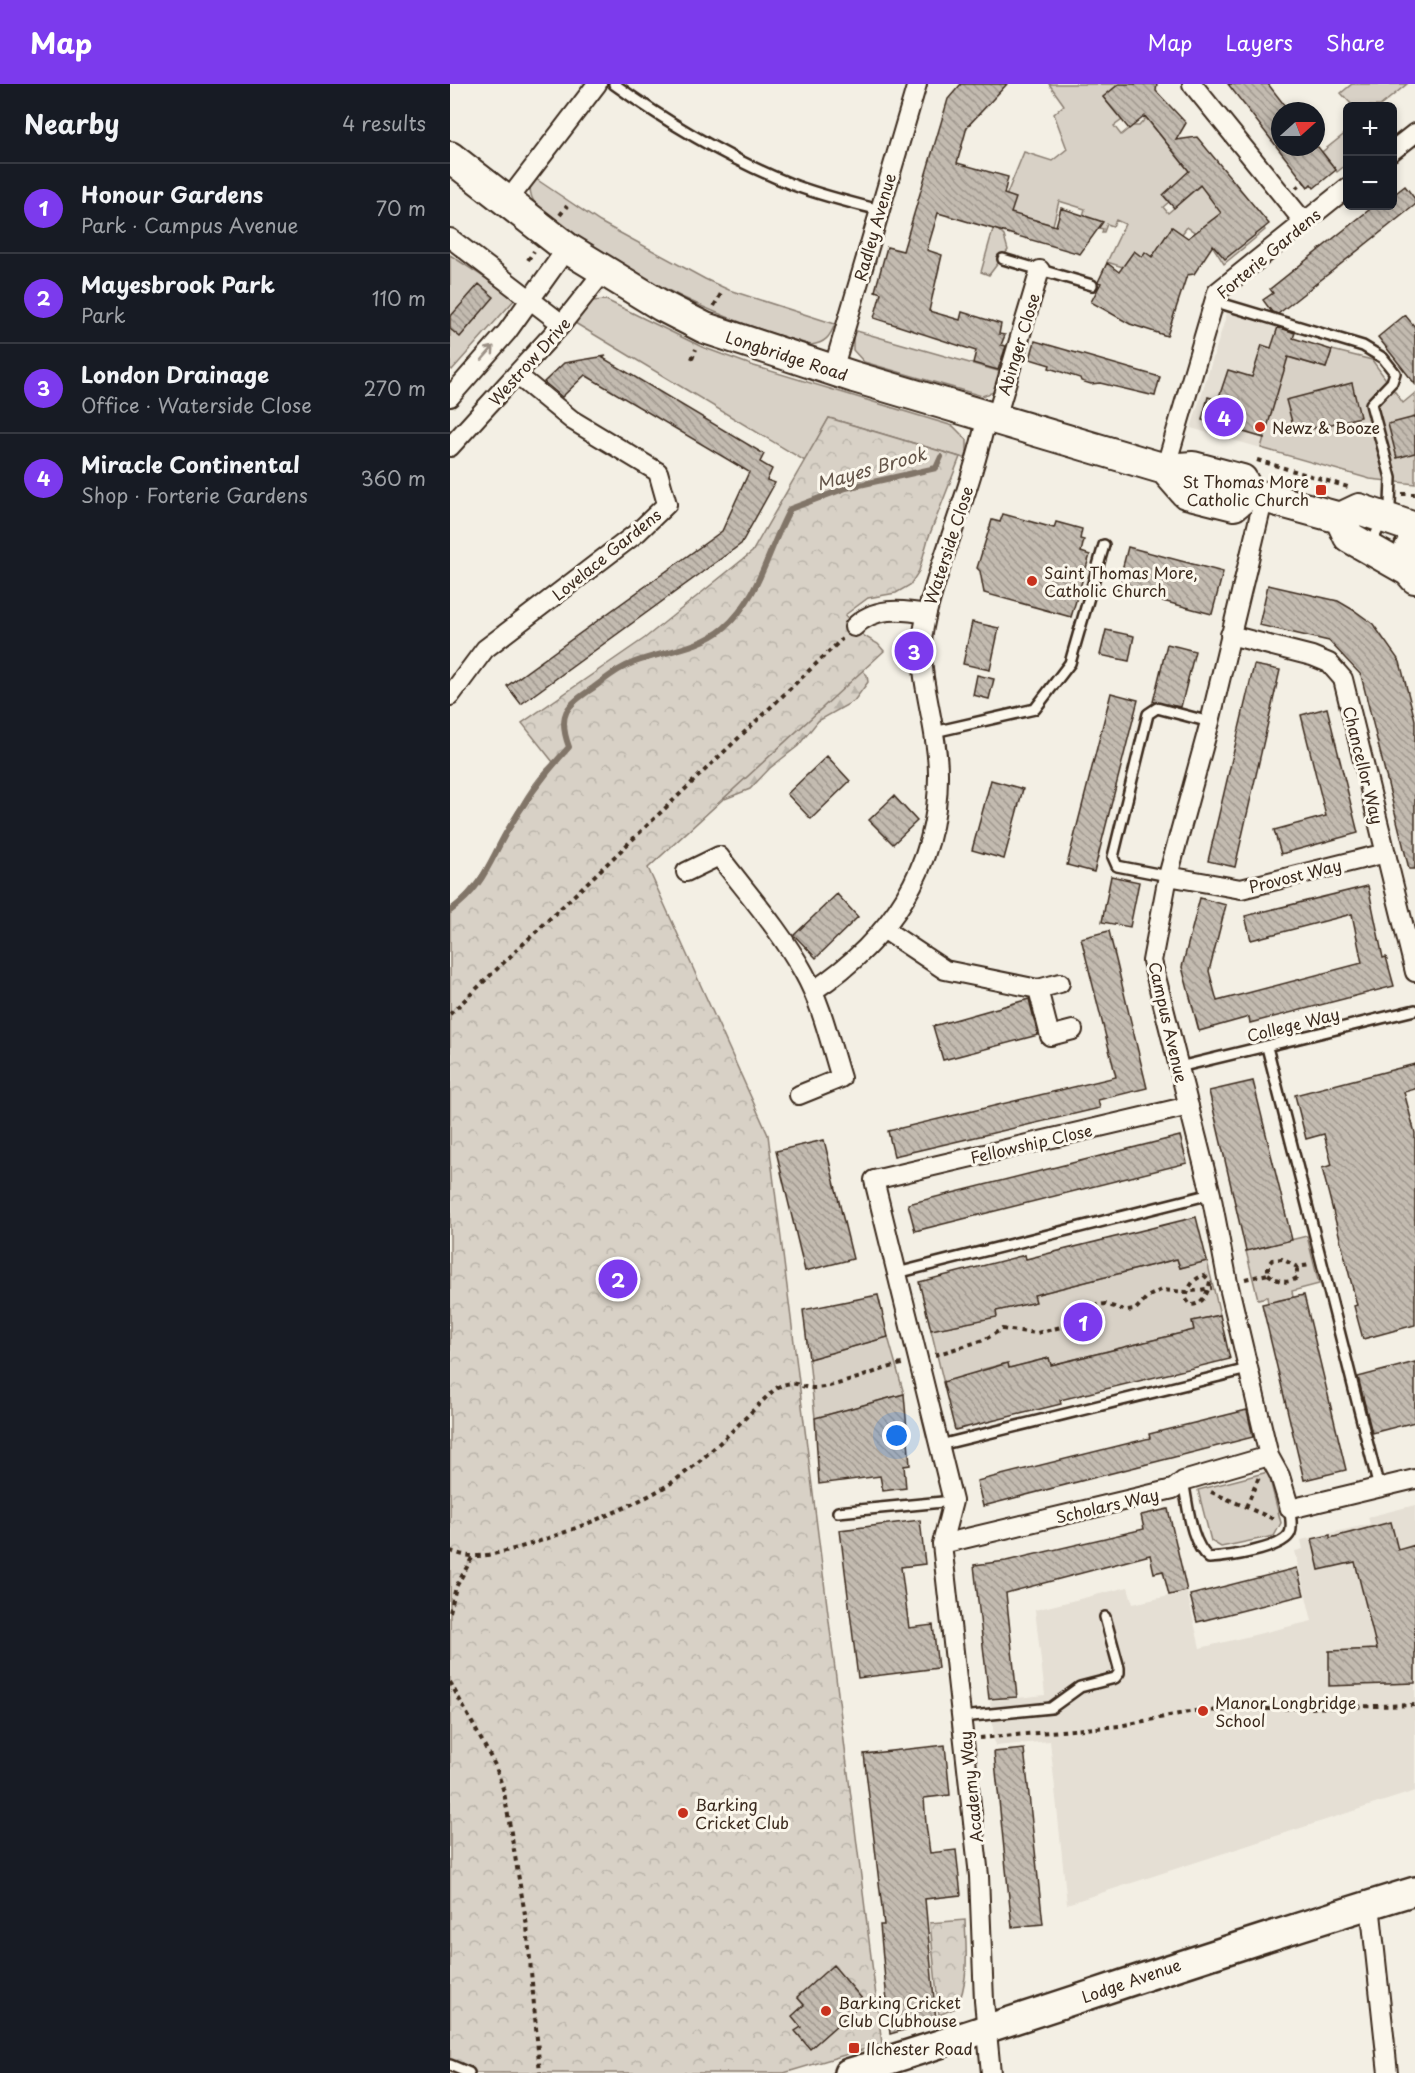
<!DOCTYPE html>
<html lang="en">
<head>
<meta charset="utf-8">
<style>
  body { margin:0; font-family:"Playpen Sans",sans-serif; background:#20242c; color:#f1f3f6 }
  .controls { position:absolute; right:18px; top:18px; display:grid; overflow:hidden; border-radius:9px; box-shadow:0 3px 9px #0003 }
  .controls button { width:54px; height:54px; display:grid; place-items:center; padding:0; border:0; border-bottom:2px solid #363941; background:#171b24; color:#f1f3f6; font:30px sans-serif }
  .compass { position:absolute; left:821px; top:18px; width:54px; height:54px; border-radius:50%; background:#171b24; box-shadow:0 3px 9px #0003; rotate:69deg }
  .you { position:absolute; left:447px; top:1352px; width:21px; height:21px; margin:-15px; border:4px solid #fff; border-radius:50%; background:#1a73e8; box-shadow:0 0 0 9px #1a73e833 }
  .badge { display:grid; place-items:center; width:39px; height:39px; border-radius:50%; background:#7c3aed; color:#fff; font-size:20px; font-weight:700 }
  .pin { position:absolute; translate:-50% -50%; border:3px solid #fff; box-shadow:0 2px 6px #0006 }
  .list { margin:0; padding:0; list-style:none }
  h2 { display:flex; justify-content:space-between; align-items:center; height:78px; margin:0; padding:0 24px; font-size:26px }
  h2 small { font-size:20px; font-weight:400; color:#9ea1a6 }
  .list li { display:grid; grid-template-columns:39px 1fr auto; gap:18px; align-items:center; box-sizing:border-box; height:90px; padding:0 24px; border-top:2px solid #363941 }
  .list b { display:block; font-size:22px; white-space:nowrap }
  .list p { margin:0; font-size:20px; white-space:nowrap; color:#9ea1a6 }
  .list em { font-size:20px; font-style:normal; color:#9ea1a6 }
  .map { position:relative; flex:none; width:965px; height:1989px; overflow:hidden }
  header { display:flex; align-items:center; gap:36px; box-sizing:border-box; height:84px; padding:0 30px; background:#7c3aed; color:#fff }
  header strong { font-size:28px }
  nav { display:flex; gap:33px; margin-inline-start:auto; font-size:21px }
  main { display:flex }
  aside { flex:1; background:#171b24 }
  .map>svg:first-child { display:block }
  .built { fill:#e5dfd4 }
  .green { fill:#d8d1c6; stroke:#8a7e72; stroke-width:1.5 }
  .forest { fill:url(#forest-firs); stroke:#8a7e72; stroke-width:1.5 }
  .park { fill:url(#park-crowns); stroke:#8a7e72; stroke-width:1.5 }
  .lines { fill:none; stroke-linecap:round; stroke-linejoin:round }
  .stream { stroke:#817468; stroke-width:6 }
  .building { fill:url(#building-back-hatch); stroke:#3b2a1e; stroke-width:1.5 }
  .lane-casing { stroke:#3b2a1e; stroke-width:14 }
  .street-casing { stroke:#3b2a1e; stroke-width:22 }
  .secondary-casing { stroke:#3b2a1e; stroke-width:32 }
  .primary-casing { stroke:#3b2a1e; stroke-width:34 }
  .path { stroke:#3b2a1e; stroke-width:4; stroke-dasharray:4.5 4.5; stroke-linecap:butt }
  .lane { stroke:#fbf7ec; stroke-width:9 }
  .street { stroke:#fbf7ec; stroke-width:18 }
  .secondary { stroke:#fbf7ec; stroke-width:27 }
  .primary { stroke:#fbf7ec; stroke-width:30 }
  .oneway { stroke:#9b9085 }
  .poi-dot { fill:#c8321e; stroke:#fbf7ec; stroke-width:2 }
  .labels { text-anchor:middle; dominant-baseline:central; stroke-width:6; stroke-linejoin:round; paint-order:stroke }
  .street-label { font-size:16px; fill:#3b2a1e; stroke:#fbf7ec }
  .poi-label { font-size:16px; fill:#3b2a1e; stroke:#fbf7ec; text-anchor:start }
  .water-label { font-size:18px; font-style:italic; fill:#645549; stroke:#fbf7ec }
</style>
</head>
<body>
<header>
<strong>Map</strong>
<nav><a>Map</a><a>Layers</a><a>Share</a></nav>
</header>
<main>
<aside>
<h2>Nearby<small>4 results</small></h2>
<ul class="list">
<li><span class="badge">1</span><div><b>Honour Gardens</b><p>Park · Campus Avenue</p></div><em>70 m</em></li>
<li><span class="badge">2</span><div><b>Mayesbrook Park</b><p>Park</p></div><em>110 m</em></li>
<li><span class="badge">3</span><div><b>London Drainage</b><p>Office · Waterside Close</p></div><em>270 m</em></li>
<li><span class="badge">4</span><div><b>Miracle Continental</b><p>Shop · Forterie Gardens</p></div><em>360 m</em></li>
</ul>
</aside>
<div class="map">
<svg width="965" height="1989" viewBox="0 0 965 1989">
  <defs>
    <pattern id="forest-firs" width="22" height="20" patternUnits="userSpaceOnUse" patternTransform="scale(1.5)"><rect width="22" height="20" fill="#d8d1c6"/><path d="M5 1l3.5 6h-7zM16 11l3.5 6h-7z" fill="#bab4aa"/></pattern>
    <pattern id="park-crowns" width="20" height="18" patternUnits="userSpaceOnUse" patternTransform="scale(1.5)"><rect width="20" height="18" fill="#d8d1c6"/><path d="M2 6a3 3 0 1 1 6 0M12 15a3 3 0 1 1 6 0" fill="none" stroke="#bab4aa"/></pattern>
    <pattern id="building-back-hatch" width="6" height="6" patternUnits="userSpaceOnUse" patternTransform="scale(1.5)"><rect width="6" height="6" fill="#c3bbb0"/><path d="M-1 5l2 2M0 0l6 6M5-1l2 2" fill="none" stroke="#a0988f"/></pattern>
  </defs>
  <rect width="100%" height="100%" fill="#f3efe4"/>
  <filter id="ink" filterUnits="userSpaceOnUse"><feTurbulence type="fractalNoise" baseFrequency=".0167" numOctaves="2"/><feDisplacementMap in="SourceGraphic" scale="12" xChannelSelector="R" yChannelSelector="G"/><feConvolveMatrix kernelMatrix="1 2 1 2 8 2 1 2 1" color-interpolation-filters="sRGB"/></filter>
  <g filter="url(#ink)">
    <path class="built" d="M 778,226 L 845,246 L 811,364 L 741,344 Z
      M 965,1421 L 965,1707 L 617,1820 L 600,1657 L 545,1662 L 540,1617 L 595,1611 L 585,1526 L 678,1503 L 683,1520 L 737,1508 L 750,1564 L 862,1537 L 845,1467 L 853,1465 L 851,1456 L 920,1440 L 918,1433 Z"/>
    <path class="green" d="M 599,0 L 669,0 L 653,13 L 672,36 L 664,42 L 671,51 L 682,42 L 689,42 L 696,34 L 743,92 L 714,112 L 719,118 L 713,123 L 718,129 L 751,101 L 796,158 L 814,144 L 815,146 L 774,180 L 760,158 L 737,143 L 732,150 L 722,143 L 712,158 L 707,177 L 695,169 L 692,173 L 684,167 L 673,183 L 657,178 L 675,140 L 666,136 L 663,142 L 657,140 L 654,148 L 652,148 L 653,145 L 631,139 L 635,125 L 609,117 L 603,141 L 550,127 L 574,68 L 602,77 L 617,65 L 604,30 L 614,21 Z
      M 902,0 L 957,0 L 930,22 L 903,22 L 891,9 Z
      M 897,48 L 897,80 L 887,88 L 872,68 Z
      M 86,95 L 150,138 L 255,195 L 279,206 L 385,240 C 380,253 375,259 361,261 C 260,234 170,187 88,123 C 82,116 80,111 80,102 Z
      M 544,142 L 554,152 L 558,166 L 539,191 L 531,188 Z
      M 0,171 L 66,214 L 2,286 L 0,284 Z
      M 156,216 L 252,263 L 304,282 L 503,342 L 517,356 L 517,375 L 379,334 L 355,377 L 120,236 L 140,217 Z
      M 403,246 L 555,289 L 547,307 L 532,312 L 414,278 L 403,266 Z
      M 882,266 L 922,276 L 953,319 L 965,309 L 965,400 L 920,395 L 811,364 L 837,273 L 876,284 Z
      M 857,1152 L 869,1200 L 842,1207 L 843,1213 L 818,1219 L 817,1213 L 808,1215 L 796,1167 Z
      M 727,1175 L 730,1184 L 757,1177 L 770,1231 L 742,1237 L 744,1246 L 601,1281 L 599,1274 L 559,1284 L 557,1279 L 530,1286 L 531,1289 L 494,1300 L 481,1246 L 546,1233 L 546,1227 L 585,1218 L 584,1211 Z
      M 438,1253 L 454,1310 L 365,1334 L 359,1275 Z
      M 818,1388 L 831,1439 L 824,1452 L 771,1463 L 761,1457 L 748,1406 Z"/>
    <path class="forest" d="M 410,584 L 417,591 L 418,598 L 404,617 L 368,637 L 348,662 L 320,684 L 300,705 L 275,715 L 270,711 Z"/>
    <path class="park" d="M 379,334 L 510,373 L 478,455 L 469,487 L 460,501 L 446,509 L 418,514 L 395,531 L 414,552 L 428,560 L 434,567 L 198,784 L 318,1051 L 432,1960 L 334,1989 L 0,1989 L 0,824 C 49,787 58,721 103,678 L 72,639 L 195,554 L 302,468 Z
      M 515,1836 C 516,1864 520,1898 506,1924 L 489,1931 L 480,1839 Z"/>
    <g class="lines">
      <path class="stream" d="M 0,827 C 32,804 38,781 56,749 C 74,718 95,689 119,663 C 107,630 116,622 143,604 C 157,594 168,584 185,578 C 214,567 249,565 274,544 C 310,513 318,465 340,425 L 396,404 L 486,384 L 491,373"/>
    </g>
    <path class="building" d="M 511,0 L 557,0 L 517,43 L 507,79 L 558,93 L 554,110 L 566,114 L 561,129 L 606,142 L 611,124 L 653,138 L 630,170 L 488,129 L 477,166 L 492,171 L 479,227 L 510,236 L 512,228 L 551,240 L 549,250 L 555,251 L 551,261 L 556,262 L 548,286 L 523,279 L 526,267 L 424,234 L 431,209 L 425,207 L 437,163 L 453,167 L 498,15 Z
      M 669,0 L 707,0 L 706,7 L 736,39 L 726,56 L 747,53 L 819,140 L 775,175 L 763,161 L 744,190 L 737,191 L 717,252 L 680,240 L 641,218 L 651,199 L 648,198 L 657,179 L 669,188 L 684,167 L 692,173 L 695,168 L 702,173 L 722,143 L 738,154 L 771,129 L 750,101 L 724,124 L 713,111 L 739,87 L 695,32 L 679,45 L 653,13 Z
      M 778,0 L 818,0 L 839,27 L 830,27 L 830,63 L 868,63 L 886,86 L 864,104 L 861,100 L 858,103 Z
      M 955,102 L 965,115 L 965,121 L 828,230 L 822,228 L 813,216 L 823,209 L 820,205 L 924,122 L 942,122 L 942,112 Z
      M 29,200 L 44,213 L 10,253 L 0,245 L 0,233 Z
      M 955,231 L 965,243 L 965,300 L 928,253 Z
      M 828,243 L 845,249 L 843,254 L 882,266 L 876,284 L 838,273 L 814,354 L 752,336 L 758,313 L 768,316 L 778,286 L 802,293 L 812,261 L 821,264 Z
      M 585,257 L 710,293 L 705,312 L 650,299 L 641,300 L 631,297 L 630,294 L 599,284 L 600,281 L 580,275 Z
      M 156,272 L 153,274 L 314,370 L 310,378 L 322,385 L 317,396 L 325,399 L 291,460 L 71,620 L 57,602 L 272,447 L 299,388 L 135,291 L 112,313 L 94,298 L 114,279 Z
      M 902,299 L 910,333 L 845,349 L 836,316 Z
      M 965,333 L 965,369 L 947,374 L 938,340 Z
      M 553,430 L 604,444 L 606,438 L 632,445 L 630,455 L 634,456 L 631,468 L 640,471 L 621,533 L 534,509 L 530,487 L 527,484 L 542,436 L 550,438 Z
      M 678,463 L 773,488 L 762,530 L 667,505 Z
      M 818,501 L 888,517 L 905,527 L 923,540 L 950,578 L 965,636 L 965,785 L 959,785 L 911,591 L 879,557 L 809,541 Z
      M 522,538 L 549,544 L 540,586 L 513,580 Z
      M 656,546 L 684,552 L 679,577 L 650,571 Z
      M 717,560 L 745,567 L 731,623 L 703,618 Z
      M 804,581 L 830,586 L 785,783 L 758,777 Z
      M 527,591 L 544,595 L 539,615 L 523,611 Z
      M 661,609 L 688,616 L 644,788 L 617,781 Z
      M 877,624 L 908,749 L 831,770 L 824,746 L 876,732 L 851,631 Z
      M 377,672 L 400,697 L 361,735 L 337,710 Z
      M 541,696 L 573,705 L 554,775 L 522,766 Z
      M 444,712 L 467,737 L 443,760 L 419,736 Z
      M 661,792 L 689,798 L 680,843 L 652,838 Z
      M 918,802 L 933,874 L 936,873 L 944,902 L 800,939 L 799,933 L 749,947 L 732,883 L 750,814 L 776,821 L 759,887 L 767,917 L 912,879 L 902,830 L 801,856 L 795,832 Z
      M 387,810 L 408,833 L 366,874 L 344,851 Z
      M 659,847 L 697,1004 L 648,1016 L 650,1024 L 444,1072 L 438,1047 L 666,993 L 631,854 Z
      M 579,915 L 588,951 L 493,976 L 483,942 Z
      M 965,980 L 965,1005 L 954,1008 L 965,1049 L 965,1241 L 913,1255 L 904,1222 L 907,1221 L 872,1084 L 882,1081 L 874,1050 L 856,1055 L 845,1011 Z
      M 803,997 L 842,1156 L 796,1167 L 759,1007 Z
      M 730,1052 L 737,1079 L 465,1147 L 458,1120 Z
      M 374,1056 L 403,1175 L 355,1187 L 326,1067 Z
      M 746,1133 L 757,1177 L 730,1184 L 727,1175 L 584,1211 L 586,1218 L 546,1227 L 547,1233 L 481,1246 L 469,1198 L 575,1171 L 576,1175 Z
      M 428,1211 L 438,1253 L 359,1275 L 353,1226 Z
      M 854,1211 L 896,1386 L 854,1396 L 812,1220 Z
      M 770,1231 L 780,1275 L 610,1316 L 611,1320 L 505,1346 L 493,1298 L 558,1279 L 559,1284 L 599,1274 L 601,1281 L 744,1246 L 742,1237 Z
      M 965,1278 L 965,1338 L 922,1349 L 908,1293 Z
      M 454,1310 L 460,1381 L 454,1382 L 456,1404 L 433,1407 L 430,1392 L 369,1400 L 365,1334 Z
      M 797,1326 L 803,1353 L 533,1422 L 527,1397 L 700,1354 L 699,1350 Z
      M 718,1425 L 737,1507 L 719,1511 L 713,1487 L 704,1489 L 700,1471 L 556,1509 L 567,1613 L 539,1615 L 524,1481 L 556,1477 L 694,1445 L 691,1431 Z
      M 470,1436 L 475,1480 L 451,1483 L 459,1544 L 483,1541 L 488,1584 L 408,1594 L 390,1446 Z
      M 941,1438 L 948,1466 L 965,1461 L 965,1599 L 879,1602 L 879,1567 L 927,1565 L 905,1478 L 869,1486 L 862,1455 L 880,1451 L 880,1454 Z
      M 847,1484 L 854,1511 L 747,1538 L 740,1511 Z
      M 495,1661 L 500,1711 L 474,1714 L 476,1740 L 480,1769 L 506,1766 L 511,1811 L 475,1815 L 486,1937 L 440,1950 L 430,1841 L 434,1841 L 414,1670 Z
      M 574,1665 L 593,1840 L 562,1843 L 544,1668 Z
      M 383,1881 L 414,1917 L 360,1965 L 345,1947 L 351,1943 L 342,1932 L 354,1921 L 347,1913 Z"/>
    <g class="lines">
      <g class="lane-casing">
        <path id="lane" d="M 164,0 C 218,39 279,75 341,100 C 369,111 399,118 429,126
          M 553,175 L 642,201
          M 763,217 L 913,262 L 933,274 L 945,289 L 942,298 L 921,320 L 941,394 L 940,421 L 920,462
          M 484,648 L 585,625 L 620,579 L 654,461
          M 718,792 L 667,782 L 663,773 L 698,630 L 707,624 L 760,638
          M 817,963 L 929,1404
          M 729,983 L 965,926
          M 447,1189 L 761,1110
          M 490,1361 L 798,1285
          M 733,1397 C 738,1420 740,1459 759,1474 C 777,1473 833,1465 840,1449 C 843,1442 840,1433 840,1425
          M 388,1428 L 503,1417
          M 512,1633 L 601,1624 L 630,1603 L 665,1594 L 669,1589 L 669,1584 L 655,1533
          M 0,1981 L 19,1989"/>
      </g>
      <g class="street-casing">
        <path id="street" d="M 742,0 L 854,138
          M 942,67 L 965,49
          M 56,119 L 147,0
          M 0,154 L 112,240
          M 383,286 L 467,0
          M 0,313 L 57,248 L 117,164
          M 546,334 L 590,186
          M 0,363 L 112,240 L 154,187
          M 715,385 L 767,208 L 898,103
          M 814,413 L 760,638 L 718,792 L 702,877 L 761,1110 L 778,1199 L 819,1372 L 830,1392 L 840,1425 L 965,1395
          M 404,543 C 423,523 451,525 476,530
          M 780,551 L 862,572 L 879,579 L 893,595 L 965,888
          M 0,612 L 35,565 L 188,448 L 217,420 L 208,388 L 122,336 L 67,291
          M 236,788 L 269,772 C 298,810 331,847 354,889 C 372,921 380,959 391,994 L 349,1011
          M 718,792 L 791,805 L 936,769
          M 435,846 L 495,886 L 588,905 L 610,899
          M 588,905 L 600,952 L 623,946
          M 363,907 C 440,856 489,784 488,689 C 488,645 470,602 472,558 C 474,534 482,511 489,488 C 506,436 526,384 537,331
          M 492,1460 L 723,1405 L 733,1397 L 819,1372
          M 920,1820 L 938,1989
          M 541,1989 L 534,1917 L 529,1792 L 492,1460 L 503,1417 L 424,1096 L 739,1022"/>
      </g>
      <g class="secondary-casing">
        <path id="secondary" d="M 959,487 L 958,465 L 965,451
          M 398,1989 C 588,1930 775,1864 965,1807"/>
      </g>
      <g class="primary-casing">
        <path id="primary" d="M 0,73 L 117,164 L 212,222 L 255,244 L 404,293 L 715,385 L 743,383 L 792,396 L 799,409 L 890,434 L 909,425 L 965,444
          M 715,385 L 736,409 L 784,421 L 799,409
          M 890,434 L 899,453 L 959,487 L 965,494"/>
      </g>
      <path class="path" d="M 846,104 L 854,98
        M 110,131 L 117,122
        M 78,176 L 84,167
        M 264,222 L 272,208
        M 242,275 L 246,265
        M 807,376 L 898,403
        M 952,410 L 965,410
        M 0,930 L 392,555
        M 818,1190 C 828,1197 835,1201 847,1194 L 847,1183
        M 754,1191 L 760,1197 C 758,1209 753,1221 740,1221 L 736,1215 C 738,1203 743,1195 754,1191 Z
        M 795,1195 L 818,1190 L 818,1181 L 822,1176 L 832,1175 L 847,1183 L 860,1181
        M 485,1271 L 534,1256 L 552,1245 L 587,1249 L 619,1241 L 647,1221 L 655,1220 L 677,1227 L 685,1226 L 697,1213 L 711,1206 L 737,1208 L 762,1204
        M 761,1408 L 826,1436
        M 796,1423 L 809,1393
        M 0,1467 C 7,1469 15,1472 22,1472 C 61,1474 191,1421 224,1397 C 262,1370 293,1335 326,1304 C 348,1293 347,1305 366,1304 C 396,1301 422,1287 452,1280
        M 0,1528 L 6,1503 L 23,1472
        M 0,1598 L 46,1683 L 54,1708 L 77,1842 L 90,1989
        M 530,1654 L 669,1642 L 744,1627 L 965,1621"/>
      <use href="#lane" class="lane"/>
      <use href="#street" class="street"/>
      <use href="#secondary" class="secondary"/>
      <use href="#primary" class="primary"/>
    </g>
    <defs><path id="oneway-shaft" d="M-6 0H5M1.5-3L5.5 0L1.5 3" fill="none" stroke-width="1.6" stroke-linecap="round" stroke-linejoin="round" transform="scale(1.5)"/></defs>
    <use class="oneway" href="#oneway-shaft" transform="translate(38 269) rotate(-49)"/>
  </g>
  <g class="poi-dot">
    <circle cx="810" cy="343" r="6"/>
    <rect x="865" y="400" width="12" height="12" rx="3"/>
    <circle cx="582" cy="497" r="6"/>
    <circle cx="753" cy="1627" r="6"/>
    <circle cx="233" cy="1729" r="6"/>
    <circle cx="376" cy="1927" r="6"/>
    <rect x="398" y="1958" width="12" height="12" rx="3"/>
  </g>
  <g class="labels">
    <g class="street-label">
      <text transform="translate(424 143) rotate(-74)">Radley Avenue</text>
      <text transform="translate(818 169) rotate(-40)">Forterie Gardens</text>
      <text transform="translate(568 260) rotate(-73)">Abinger Close</text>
      <text transform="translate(337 271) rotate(18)">Longbridge Road</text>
      <text transform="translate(79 277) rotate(-48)">Westrow Drive</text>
      <text transform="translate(498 461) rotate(-72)">Waterside Close</text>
      <text transform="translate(156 470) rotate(-39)">Lovelace Gardens</text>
      <text transform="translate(914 681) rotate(76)">Chancellor Way</text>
      <text transform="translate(845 791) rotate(-14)">Provost Way</text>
      <text transform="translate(719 938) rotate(77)">Campus Avenue</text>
      <text transform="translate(843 940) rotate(-14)">College Way</text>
      <text transform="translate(581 1059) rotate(-13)">Fellowship Close</text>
      <text transform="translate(657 1421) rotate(-13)">Scholars Way</text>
      <text transform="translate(520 1703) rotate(-96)">Academy Way</text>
      <text transform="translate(681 1896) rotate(-19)">Lodge Avenue</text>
    </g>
    <g class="poi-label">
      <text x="822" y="343">Newz &amp; Booze</text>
      <text x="859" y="397" text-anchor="end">St Thomas More<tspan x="859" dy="18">Catholic Church</tspan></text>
      <text x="594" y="488">Saint Thomas More,<tspan x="594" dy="18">Catholic Church</tspan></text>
      <text x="765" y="1618">Manor Longbridge<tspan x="765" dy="18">School</tspan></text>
      <text x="245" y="1720">Barking<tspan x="245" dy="18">Cricket Club</tspan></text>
      <text x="388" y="1918">Barking Cricket<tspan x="388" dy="18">Club Clubhouse</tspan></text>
      <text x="416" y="1964">Ilchester Road</text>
    </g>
    <g class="water-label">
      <text transform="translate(421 384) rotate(-16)">Mayes Brook</text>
    </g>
  </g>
</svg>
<div class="controls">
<button>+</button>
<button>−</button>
</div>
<svg class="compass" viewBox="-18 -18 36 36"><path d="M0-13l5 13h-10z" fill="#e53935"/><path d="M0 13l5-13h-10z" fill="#9ea1a6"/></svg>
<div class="you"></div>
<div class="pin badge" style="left:633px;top:1238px">1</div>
<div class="pin badge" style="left:168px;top:1195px">2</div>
<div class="pin badge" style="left:464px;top:567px">3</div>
<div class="pin badge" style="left:774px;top:333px">4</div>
</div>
</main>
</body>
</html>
